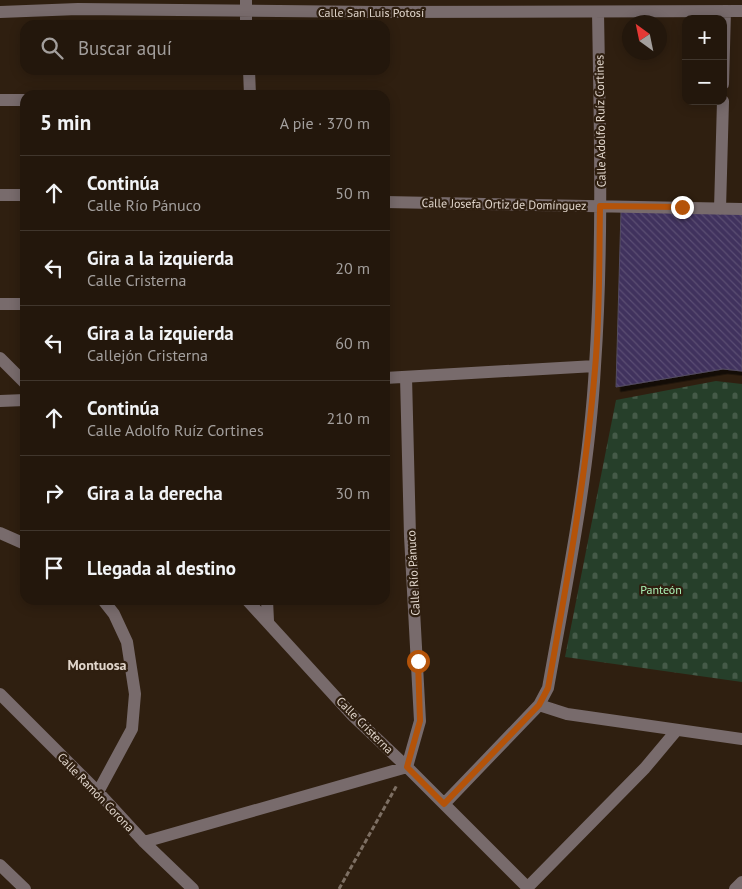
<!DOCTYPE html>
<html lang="es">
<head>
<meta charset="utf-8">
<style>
  body { margin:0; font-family:"PT Sans",sans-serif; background:#2b2015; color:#f1f3f6 }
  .controls { position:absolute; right:15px; top:15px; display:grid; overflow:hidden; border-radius:10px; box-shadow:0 2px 12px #0003 }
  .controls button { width:45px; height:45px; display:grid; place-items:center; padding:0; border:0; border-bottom:1px solid #40362d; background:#23170c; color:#f1f3f6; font:25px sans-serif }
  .compass { position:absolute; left:622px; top:15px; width:45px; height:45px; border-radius:50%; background:#23170c; box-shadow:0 2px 12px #0003; rotate:327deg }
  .stop { position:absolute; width:15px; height:15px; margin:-11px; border:4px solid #b45309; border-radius:50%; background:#fff }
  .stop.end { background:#b45309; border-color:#fff; box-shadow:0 1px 5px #0008 }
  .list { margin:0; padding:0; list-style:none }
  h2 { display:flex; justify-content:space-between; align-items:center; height:65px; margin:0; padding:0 20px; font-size:21px }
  h2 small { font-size:16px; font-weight:400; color:#a39f9d }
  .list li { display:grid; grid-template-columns:32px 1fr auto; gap:15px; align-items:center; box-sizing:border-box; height:75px; padding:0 20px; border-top:1px solid #40362d }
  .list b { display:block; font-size:19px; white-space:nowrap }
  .list p { margin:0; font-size:16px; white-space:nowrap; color:#a39f9d }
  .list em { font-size:16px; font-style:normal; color:#a39f9d }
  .icon { flex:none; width:28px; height:28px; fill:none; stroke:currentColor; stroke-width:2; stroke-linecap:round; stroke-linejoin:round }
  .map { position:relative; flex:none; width:742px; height:889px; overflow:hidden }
  .search { position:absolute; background:#23170c; box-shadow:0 2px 12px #0003; left:20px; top:20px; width:370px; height:55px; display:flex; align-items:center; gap:12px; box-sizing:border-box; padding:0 18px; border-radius:15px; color:#a39f9d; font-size:19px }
  .panel { position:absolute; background:#23170c; box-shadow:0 2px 12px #0003; left:20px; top:90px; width:370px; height:515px; border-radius:15px }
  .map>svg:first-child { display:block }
  .cemetery { fill:url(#cemetery-stones) }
  .building { fill:url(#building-back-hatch); stroke:#534c62; filter:url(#shadow) }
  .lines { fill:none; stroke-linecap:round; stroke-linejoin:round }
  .path { stroke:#7d6f63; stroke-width:3; stroke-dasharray:5 2.5; stroke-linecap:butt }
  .minor { stroke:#786b6c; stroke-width:12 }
  .route { stroke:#b45309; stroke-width:6 }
  .labels { text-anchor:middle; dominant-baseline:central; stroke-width:4.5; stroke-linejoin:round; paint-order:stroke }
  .street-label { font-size:12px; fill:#e1d6cc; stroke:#2f1f10 }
  .park-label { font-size:12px; fill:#abf1b5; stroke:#2f1f10 }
  .neighbourhood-label { font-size:14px; font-weight:bold; fill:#e1d6cc; stroke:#2f1f10 }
</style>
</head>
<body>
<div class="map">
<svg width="742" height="889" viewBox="0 0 742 889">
  <defs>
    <pattern id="cemetery-stones" width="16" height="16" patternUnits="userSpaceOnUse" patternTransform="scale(1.25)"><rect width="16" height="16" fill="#263f2a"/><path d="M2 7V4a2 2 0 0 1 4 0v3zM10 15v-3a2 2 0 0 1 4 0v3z" fill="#455a48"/></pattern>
    <pattern id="building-back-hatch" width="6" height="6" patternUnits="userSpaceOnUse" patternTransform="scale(1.25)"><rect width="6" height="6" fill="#40315d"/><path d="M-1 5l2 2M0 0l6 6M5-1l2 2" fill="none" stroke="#5b4e73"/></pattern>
    <filter id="shadow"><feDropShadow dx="4.5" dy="4.5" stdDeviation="0" flood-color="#0009"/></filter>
  </defs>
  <rect width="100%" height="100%" fill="#2f1f10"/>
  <path class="cemetery" d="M 716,381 L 742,384 L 742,682 L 565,657 L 616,400 Z"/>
  <path class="building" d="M 621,211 L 742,213 L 742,371 L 723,369 L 616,387 Z"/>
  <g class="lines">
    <path class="path" d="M 339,889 L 397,785"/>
    <path class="minor" d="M 246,0 L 246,25
      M 0,12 L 78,9 L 376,12 L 742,11
      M 249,70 L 250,95
      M 723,84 L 725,11
      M 0,100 L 25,100
      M 0,195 L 25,195
      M 385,202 L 742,209
      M 720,209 L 723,101
      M 0,304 L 25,304
      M 0,358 L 25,383
      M 385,378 L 595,366
      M 0,401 L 25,400
      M 0,533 L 25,544
      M 247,600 L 353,716 L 407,767 L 529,889
      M 267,600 L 268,621
      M 0,694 L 98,792 L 144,842 L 193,889
      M 539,705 L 567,714 L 742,739
      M 98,792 L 132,729 L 135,694 L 127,642 L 114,614 L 103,600
      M 444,804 L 539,705 L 548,688 C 567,581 589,475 595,366 C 603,248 600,130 598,12
      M 144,842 L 407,767 L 420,721 L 410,536 L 406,377
      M 0,865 L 25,889
      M 526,889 L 645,768 L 676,731
      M 735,889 L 742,882"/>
  </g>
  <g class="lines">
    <path class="route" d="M 418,661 L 420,721 L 407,767 L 444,804 L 539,705 L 548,688 C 567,582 586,476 595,369 C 600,315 599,260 600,206 L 682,207"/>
  </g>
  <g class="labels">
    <g class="street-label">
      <text x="371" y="12">Calle San Luis Potosí</text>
      <text transform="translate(600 121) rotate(-91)">Calle Adolfo Ruíz Cortines</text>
      <text transform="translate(504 204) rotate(1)">Calle Josefa Ortiz de Domínguez</text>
      <text transform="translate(413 573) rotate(-93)">Calle Río Pánuco</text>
      <text transform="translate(365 725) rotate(45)">Calle Cristerna</text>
      <text transform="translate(96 792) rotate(46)">Calle Ramón Corona</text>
    </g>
    <g class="park-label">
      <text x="661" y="589">Panteón</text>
    </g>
    <g class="neighbourhood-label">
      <text x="97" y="665">Montuosa</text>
    </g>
  </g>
</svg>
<div class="controls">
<button>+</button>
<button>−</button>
</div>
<svg class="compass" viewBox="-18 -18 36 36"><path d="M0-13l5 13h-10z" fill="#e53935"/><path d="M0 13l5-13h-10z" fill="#a39f9d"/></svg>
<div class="stop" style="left:418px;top:661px"></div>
<div class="stop end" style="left:682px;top:207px"></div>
<div class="search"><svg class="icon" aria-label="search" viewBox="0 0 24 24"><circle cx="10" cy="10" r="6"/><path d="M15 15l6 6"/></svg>Buscar aquí</div>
<section class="panel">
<h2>5 min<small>A pie · 370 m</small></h2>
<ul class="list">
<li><svg class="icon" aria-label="ahead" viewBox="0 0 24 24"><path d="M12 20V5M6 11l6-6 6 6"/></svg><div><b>Continúa</b><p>Calle Río Pánuco</p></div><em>50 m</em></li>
<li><svg class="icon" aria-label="left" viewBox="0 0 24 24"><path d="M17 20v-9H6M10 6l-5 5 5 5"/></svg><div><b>Gira a la izquierda</b><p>Calle Cristerna</p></div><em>20 m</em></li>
<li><svg class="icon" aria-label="left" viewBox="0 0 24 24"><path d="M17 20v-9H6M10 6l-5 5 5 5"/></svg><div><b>Gira a la izquierda</b><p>Callejón Cristerna</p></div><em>60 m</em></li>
<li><svg class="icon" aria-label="ahead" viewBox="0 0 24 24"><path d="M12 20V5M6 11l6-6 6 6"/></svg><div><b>Continúa</b><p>Calle Adolfo Ruíz Cortines</p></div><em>210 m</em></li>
<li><svg class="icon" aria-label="right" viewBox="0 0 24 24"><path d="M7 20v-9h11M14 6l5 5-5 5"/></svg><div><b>Gira a la derecha</b></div><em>30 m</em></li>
<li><svg class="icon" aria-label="arrive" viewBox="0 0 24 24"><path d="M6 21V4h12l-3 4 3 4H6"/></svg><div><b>Llegada al destino</b></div></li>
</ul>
</section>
</div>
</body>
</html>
